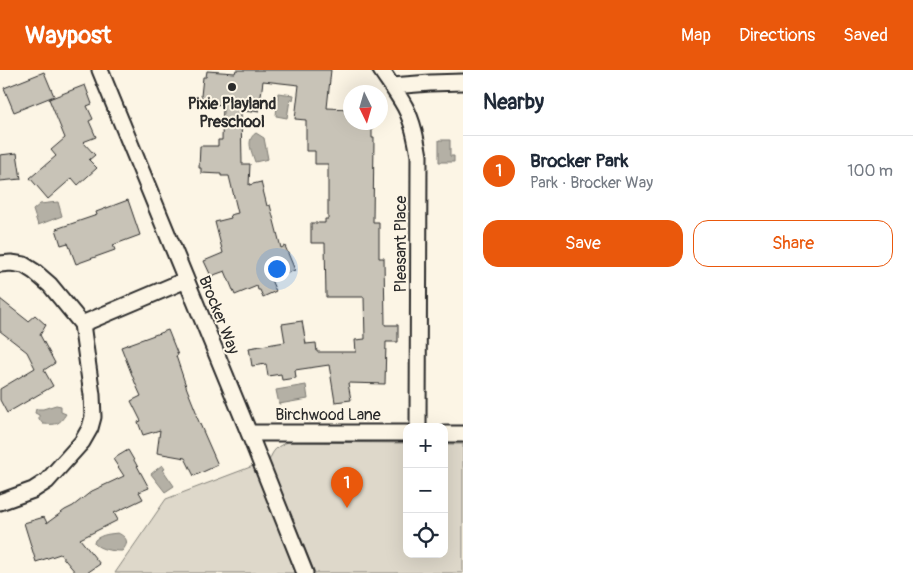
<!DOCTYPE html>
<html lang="en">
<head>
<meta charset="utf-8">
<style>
  body { margin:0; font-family:Pangolin,sans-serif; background:#f2f2f3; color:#1f2937 }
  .controls { position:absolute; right:15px; bottom:15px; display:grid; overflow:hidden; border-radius:10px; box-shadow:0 5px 20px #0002 }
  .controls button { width:45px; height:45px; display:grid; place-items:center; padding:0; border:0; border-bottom:1px solid #e0e1e3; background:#fff; color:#1f2937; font:25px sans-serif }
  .compass { position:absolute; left:343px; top:15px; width:45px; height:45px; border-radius:50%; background:#fff; box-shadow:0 5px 20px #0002; rotate:175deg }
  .you { position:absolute; left:276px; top:198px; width:18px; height:18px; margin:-12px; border:4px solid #fff; border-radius:50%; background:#1a73e8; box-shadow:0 0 0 8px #1a73e833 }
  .badge { display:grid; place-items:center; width:32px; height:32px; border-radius:50%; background:#ea580c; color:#fff; font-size:16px; font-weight:700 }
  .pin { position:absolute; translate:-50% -41px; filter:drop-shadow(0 1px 2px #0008) }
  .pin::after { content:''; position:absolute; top:26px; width:18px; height:15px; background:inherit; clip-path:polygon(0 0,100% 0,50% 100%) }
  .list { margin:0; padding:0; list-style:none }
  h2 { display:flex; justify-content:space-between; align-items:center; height:65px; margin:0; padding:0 20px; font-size:21px }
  h2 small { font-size:16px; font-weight:400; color:#747a83 }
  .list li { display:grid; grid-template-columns:32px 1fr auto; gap:15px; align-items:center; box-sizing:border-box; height:70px; padding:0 20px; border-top:1px solid #e0e1e3 }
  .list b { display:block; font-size:19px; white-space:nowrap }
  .list p { margin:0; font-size:16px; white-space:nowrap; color:#747a83 }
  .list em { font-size:16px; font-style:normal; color:#747a83 }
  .actions { display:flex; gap:10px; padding:15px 20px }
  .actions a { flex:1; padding:11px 0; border:1px solid #ea580c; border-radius:15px; text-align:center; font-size:18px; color:#ea580c }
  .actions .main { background:#ea580c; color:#fff }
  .icon { flex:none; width:28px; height:28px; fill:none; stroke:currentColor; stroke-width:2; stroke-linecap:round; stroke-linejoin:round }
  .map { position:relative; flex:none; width:463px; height:503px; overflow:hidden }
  header { display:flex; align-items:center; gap:30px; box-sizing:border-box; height:70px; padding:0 25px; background:#ea580c; color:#fff }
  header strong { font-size:24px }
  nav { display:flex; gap:28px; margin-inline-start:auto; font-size:18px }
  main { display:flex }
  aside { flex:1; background:#fff }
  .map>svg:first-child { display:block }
  .green { fill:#ded8ca; stroke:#84827a }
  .water { fill:#b4b0a5; stroke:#7d7b74 }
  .building { fill:#c8c3b7; stroke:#2b2b2b }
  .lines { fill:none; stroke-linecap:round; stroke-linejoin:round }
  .street-casing { stroke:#2b2b2b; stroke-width:19 }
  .street { stroke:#fcf5e5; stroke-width:15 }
  .poi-dot { fill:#2b2b2b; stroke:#fcf5e5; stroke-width:2 }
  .labels { text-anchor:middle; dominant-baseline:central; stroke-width:4; stroke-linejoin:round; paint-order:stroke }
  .poi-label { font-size:16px; font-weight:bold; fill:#2b2b2b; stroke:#fcf5e5 }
  .street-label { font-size:16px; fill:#2b2b2b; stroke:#fcf5e5 }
</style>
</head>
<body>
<header>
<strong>Waypost</strong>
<nav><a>Map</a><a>Directions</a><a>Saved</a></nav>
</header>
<main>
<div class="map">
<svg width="463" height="503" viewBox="0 0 463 503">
  <rect width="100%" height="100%" fill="#fcf5e5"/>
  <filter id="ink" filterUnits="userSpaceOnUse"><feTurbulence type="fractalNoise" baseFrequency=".02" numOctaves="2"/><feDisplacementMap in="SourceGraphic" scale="10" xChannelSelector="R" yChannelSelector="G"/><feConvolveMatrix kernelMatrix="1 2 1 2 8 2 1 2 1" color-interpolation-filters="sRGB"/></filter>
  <g filter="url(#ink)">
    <path class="green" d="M 288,372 L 407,373 L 407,484 L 444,484 L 444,374 L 463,374 L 463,503 L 315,503 L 269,391 C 273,380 277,376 288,372 Z
      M 261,393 L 305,503 L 115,503 L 166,429 Z"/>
    <path class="water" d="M 278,23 L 294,25 L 293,30 L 290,30 L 287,48 L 276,46 Z
      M 256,63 L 264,68 L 268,89 L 255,92 C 252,82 245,70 256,63 Z
      M 439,70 L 450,70 L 450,86 L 454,86 L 454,92 L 439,92 Z
      M 58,132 L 62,146 L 38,155 L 33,140 L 40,134 Z
      M 306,315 L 308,329 L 279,334 L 276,320 Z
      M 56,335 L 61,336 L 61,342 L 66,344 C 59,355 56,355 43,354 L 39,349 L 39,345 L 35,343 L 36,339 L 43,339 Z
      M 162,395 L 165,399 L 163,400 L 174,416 L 165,422 L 151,404 Z
      M 118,463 C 128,468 129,473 122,481 C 113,481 100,480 94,473 L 95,470 C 102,464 110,464 118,463 Z"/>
    <path class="building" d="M 236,0 L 331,0 L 327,38 L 350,39 L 350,52 L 362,52 L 362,56 L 372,56 L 372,68 L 374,68 L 373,152 L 379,152 L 379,188 L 384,188 L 385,255 L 398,255 L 398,272 L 386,272 L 385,314 L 348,313 L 351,330 L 335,332 L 329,295 L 295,300 L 296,308 L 282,310 L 281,304 L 268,306 L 266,294 L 252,296 L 249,278 L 285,272 L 282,254 L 302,251 L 306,274 L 316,273 L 317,282 L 356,282 L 355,270 L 365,269 L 364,227 L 326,227 L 325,173 L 311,173 L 311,153 L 325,153 L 325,149 L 328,149 L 328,94 L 315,94 L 315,81 L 306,81 L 306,50 L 295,49 L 299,15 L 263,11 L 259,41 L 253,40 L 253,42 L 241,41 L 242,94 L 250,94 L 249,115 L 261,112 L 267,136 L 270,135 L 281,178 L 285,176 L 295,200 L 271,210 L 276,221 L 263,227 L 260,220 L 258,220 L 257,216 L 235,225 L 225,201 L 211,206 L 204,191 L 223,183 L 215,152 L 231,148 L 230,145 L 238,143 L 229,106 L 221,106 L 221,104 L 201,103 L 201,98 L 199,98 L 200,76 L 218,76 L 218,70 L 222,70 L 223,35 L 202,33 L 202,27 L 201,26 L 203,7 L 206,7 L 207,1 L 235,3 Z
      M 44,2 L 54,26 L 14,42 L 4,18 Z
      M 85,15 L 92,34 L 87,36 L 93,49 L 89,51 L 96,67 L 83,72 L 95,85 L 89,90 L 97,98 L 78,115 L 72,108 L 48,129 L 30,108 L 56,86 L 51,80 L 65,68 L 49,29 Z
      M 17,83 L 21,109 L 0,111 L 0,85 Z
      M 128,130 L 140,165 L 113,175 L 115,180 L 76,194 L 68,173 L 61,175 L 56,159 L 97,145 L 96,142 Z
      M 0,229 L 28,251 L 35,245 L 46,255 L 40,265 L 55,293 L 44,300 L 53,316 L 7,343 L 0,330 L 0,319 L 35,298 L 27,282 L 0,261 Z
      M 168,260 L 178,285 L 176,286 L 187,319 L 197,344 L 196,345 L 218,395 L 194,406 L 185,388 L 157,383 L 160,360 L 143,365 L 138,352 L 141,351 L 131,331 L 141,326 L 136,315 L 121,277 Z
      M 128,380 L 135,392 L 149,418 L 139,422 L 143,429 L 114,443 L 118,450 L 80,469 L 100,494 L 87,503 L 76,503 L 60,484 L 36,492 L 24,453 L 44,447 L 47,453 L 65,440 L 73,436 L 92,421 L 124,406 L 113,389 Z"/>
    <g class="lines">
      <g class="street-casing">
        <path id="street" d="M 100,0 L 249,363 L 305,503
          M 381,0 C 389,12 398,24 405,37 C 413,52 416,69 419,86 L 418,357
          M 392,16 L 430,13 L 463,12
          M 0,194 L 11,193 L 24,195 L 35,202 L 50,215 L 82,254 L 92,325 L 93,347 L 90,358 L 82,372 L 47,411 L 33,420 L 0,432
          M 82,254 L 186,210
          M 249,363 L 407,363
          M 444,364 L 463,364"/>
      </g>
      <use href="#street" class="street"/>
    </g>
  </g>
  <circle class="poi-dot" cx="232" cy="17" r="5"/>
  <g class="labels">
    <g class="poi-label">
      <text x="232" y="34">Pixie Playland<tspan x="232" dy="18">Preschool</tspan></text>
    </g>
    <g class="street-label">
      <text transform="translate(401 174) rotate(-90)">Pleasant Place</text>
      <text transform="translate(219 245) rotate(68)">Brocker Way</text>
      <text x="328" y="345">Birchwood Lane</text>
    </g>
  </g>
</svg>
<div class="controls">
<button>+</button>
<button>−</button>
<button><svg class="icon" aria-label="locate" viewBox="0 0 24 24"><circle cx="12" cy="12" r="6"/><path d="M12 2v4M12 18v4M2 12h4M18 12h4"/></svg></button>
</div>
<svg class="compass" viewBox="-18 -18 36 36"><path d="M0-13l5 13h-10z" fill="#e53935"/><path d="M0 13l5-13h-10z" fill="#747a83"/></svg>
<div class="you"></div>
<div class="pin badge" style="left:347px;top:438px">1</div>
</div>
<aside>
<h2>Nearby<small></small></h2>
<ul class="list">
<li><span class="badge">1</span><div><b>Brocker Park</b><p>Park · Brocker Way</p></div><em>100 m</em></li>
</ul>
<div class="actions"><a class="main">Save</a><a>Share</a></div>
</aside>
</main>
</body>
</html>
